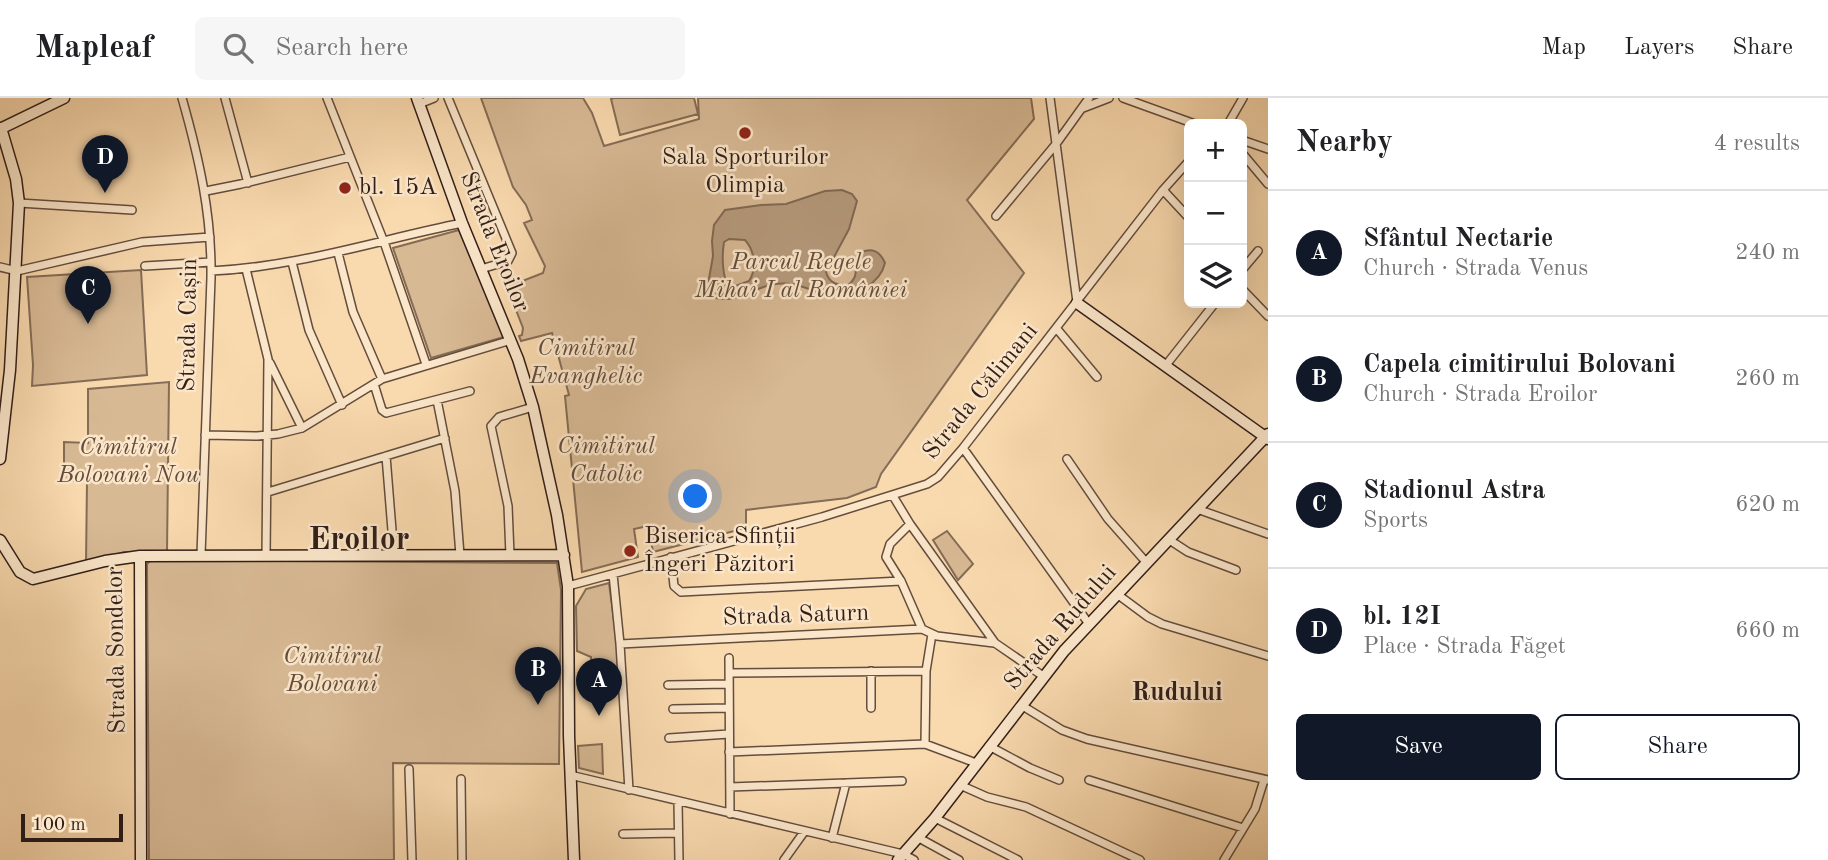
<!DOCTYPE html>
<html lang="en">
<head>
<meta charset="utf-8">
<style>
  body { margin:0; font-family:"Old Standard TT",serif; background:#f6f6f6; color:#202124 }
  .controls { position:absolute; right:21px; top:21px; display:grid; overflow:hidden; border-radius:10px; box-shadow:0 7px 28px #0002 }
  .controls button { width:63px; height:63px; display:grid; place-items:center; padding:0; border:0; border-bottom:2px solid #e0e0e0; background:#fff; color:#202124; font:35px sans-serif }
  .scale { position:absolute; left:21px; bottom:18px; width:102px; box-sizing:border-box; padding-left:7px; border:4px solid #311e17; border-top:0; font-size:19px; line-height:24px; white-space:nowrap; color:#311e17; -webkit-text-stroke:5px #fbe6ca; paint-order:stroke }
  .you { position:absolute; left:696px; top:399px; width:24px; height:24px; margin:-18px; border:5px solid #fff; border-radius:50%; background:#1a73e8; box-shadow:0 0 0 10px #1a73e833 }
  .badge { display:grid; place-items:center; width:46px; height:46px; border-radius:50%; background:#111827; color:#fff; font-size:23px; font-weight:700 }
  .pin { position:absolute; translate:-50% -58px; filter:drop-shadow(0 2px 4px #0008) }
  .pin::after { content:''; position:absolute; top:37px; width:24px; height:21px; background:inherit; clip-path:polygon(0 0,100% 0,50% 100%) }
  .list { margin:0; padding:0; list-style:none }
  h2 { display:flex; justify-content:space-between; align-items:center; height:91px; margin:0; padding:0 28px; font-size:30px }
  h2 small { font-size:23px; font-weight:400; color:#757577 }
  .list li { display:grid; grid-template-columns:46px 1fr auto; gap:21px; align-items:center; box-sizing:border-box; height:126px; padding:0 28px; border-top:2px solid #e0e0e0 }
  .list b { display:block; font-size:26px; white-space:nowrap }
  .list p { margin:0; font-size:23px; white-space:nowrap; color:#757577 }
  .list em { font-size:23px; font-style:normal; color:#757577 }
  .actions { display:flex; gap:14px; padding:21px 28px }
  .actions a { flex:1; padding:16px 0; border:2px solid #111827; border-radius:10px; text-align:center; font-size:24px; color:#111827 }
  .actions .main { background:#111827; color:#fff }
  .icon { flex:none; width:38px; height:38px; fill:none; stroke:currentColor; stroke-width:2; stroke-linecap:round; stroke-linejoin:round }
  .map { position:relative; flex:none; width:1268px; height:762px; overflow:hidden }
  header { display:flex; align-items:center; gap:42px; box-sizing:border-box; height:98px; padding:0 35px; background:#fff; border-bottom:2px solid #e0e0e0 }
  header strong { font-size:33px }
  nav { display:flex; gap:38px; margin-inline-start:auto; font-size:24px }
  .search { width:490px; height:63px; background:#f6f6f6; display:flex; align-items:center; gap:18px; box-sizing:border-box; padding:0 24px; border-radius:10px; color:#757577; font-size:26px }
  main { display:flex }
  aside { flex:1; background:#fff }
  .map>svg:first-child { display:block }
  .green { fill:#d7b994; stroke:#846c56; stroke-width:2 }
  .water { fill:#b5997b; stroke:#806853; stroke-width:2; fill-rule:evenodd }
  .lines { fill:none; stroke-linecap:round; stroke-linejoin:round }
  .street-casing { stroke:#634d3d; stroke-width:10 }
  .secondary-casing { stroke:#311e17; stroke-width:13 }
  .street { stroke:#fbe6ca; stroke-width:7 }
  .secondary { stroke:#fbe6ca; stroke-width:10 }
  .poi-dot { fill:#8f2418; stroke:#fbe6ca; stroke-width:2.5 }
  .labels { text-anchor:middle; dominant-baseline:central; stroke-width:5; stroke-linejoin:round; paint-order:stroke }
  .poi-label { font-size:24px; fill:#311e17; stroke:#fbe6ca; text-anchor:start }
  .street-label { font-size:24px; fill:#311e17; stroke:#fbe6ca }
  .park-label { font-size:24px; font-style:italic; fill:#634c3c; stroke:#fbe6ca }
  .neighbourhood-label { font-size:26px; font-weight:bold; fill:#311e17; stroke:#fbe6ca }
  .district-label { font-size:32px; font-weight:bold; fill:#311e17; stroke:#fbe6ca }
</style>
</head>
<body>
<header>
<strong>Mapleaf</strong>
<div class="search"><svg class="icon" aria-label="search" viewBox="0 0 24 24"><circle cx="10" cy="10" r="6"/><path d="M15 15l6 6"/></svg>Search here</div>
<nav><a>Map</a><a>Layers</a><a>Share</a></nav>
</header>
<main>
<div class="map">
<svg width="1268" height="762" viewBox="0 0 1268 762">
  <rect width="100%" height="100%" fill="#f9d9ae"/>
  <filter id="stains"><feTurbulence type="fractalNoise" baseFrequency=".00286" numOctaves="4"/><feColorMatrix values="0 0 0 0 .2 0 0 0 0 .09 0 0 0 0 .02 0 0 0 .5 -.17"/></filter>
  <radialGradient id="worn" r=".72"><stop offset=".6" stop-color="#630" stop-opacity="0"/><stop offset="1" stop-color="#630" stop-opacity=".3"/></radialGradient>
  <path class="green" d="M 481,0 L 583,0 L 592,15 L 604,48 L 699,21 L 698,0 L 1031,0 L 1034,21 L 967,102 L 1024,175 L 881,376 L 876,389 L 847,400 L 746,412 L 746,430 L 653,454 L 648,428 L 634,431 L 638,459 L 582,474 L 565,298 L 569,297 L 552,235 L 521,243 L 519,238 L 522,237 L 523,230 L 507,189 L 543,175 L 545,168 L 524,125 L 532,122 L 526,107 L 513,89 Z
    M 614,0 L 694,0 L 698,16 L 620,37 L 611,1 Z
    M 459,132 L 504,239 L 431,260 L 393,150 Z
    M 141,172 L 147,277 L 32,288 L 33,267 L 27,179 Z
    M 169,284 L 167,455 L 124,454 L 86,466 L 87,383 L 64,383 L 64,344 L 88,345 L 88,291 Z
    M 947,433 L 973,466 L 958,482 L 933,442 Z
    M 151,462 L 557,465 L 561,492 L 559,666 L 393,665 L 394,762 L 149,762 L 147,466 Z
    M 609,485 L 622,581 L 593,585 L 591,559 L 577,553 L 576,508 L 586,491 Z
    M 602,646 L 603,676 L 579,670 L 578,648 Z"/>
  <path class="water" d="M 842,92 L 852,96 L 857,103 L 849,131 L 826,174 C 829,185 837,187 847,188 C 862,176 852,170 858,155 C 871,150 879,151 885,165 C 880,186 856,198 834,197 C 811,196 799,181 771,187 C 750,191 733,208 710,198 L 707,192 L 713,158 L 712,143 L 714,127 L 725,112 L 761,107 L 786,106 L 825,93 ZM 729,141 L 745,142 C 755,153 757,171 749,183 L 733,189 L 727,186 C 722,174 722,156 724,144 Z"/>
  <g class="lines">
    <g class="street-casing">
      <path id="street" d="M 182,0 C 199,60 212,117 211,180 L 201,457
        M 225,0 L 248,85
        M 327,0 L 384,144 L 426,266
        M 448,0 L 512,155 L 508,163 L 481,171
        M 1050,0 L 1077,204
        M 1123,0 L 1195,26
        M 419,6 L 434,0
        M 1083,10 L 1109,0
        M 1228,26 L 1243,0
        M 1242,42 L 1268,51
        M 1242,55 L 1268,86
        M 1163,92 L 1189,120
        M 206,93 L 241,86 L 350,59
        M 19,105 L 132,112
        M 996,118 L 1056,46 L 1089,0
        M 338,155 L 353,214 L 382,281
        M 292,164 L 309,232 L 342,307
        M 145,168 L 211,164
        M 0,169 L 17,173 L 142,144 L 210,139
        M 246,171 L 268,261 L 266,458
        M 1242,172 L 1258,153
        M 211,173 C 297,169 378,142 462,125
        M 1242,191 L 1268,218
        M 1057,231 L 1097,279
        M 270,265 L 302,330
        M 1166,267 L 1215,205
        M 374,286 L 382,312 L 386,315 L 470,293
        M 437,302 L 455,393 L 460,457
        M 205,337 L 257,338 L 278,336 L 302,330 L 382,281 L 511,242
        M 963,350 L 1089,526
        M 386,358 L 394,457
        M 1067,361 L 1108,421 L 1146,464
        M 268,394 L 445,340
        M 893,398 L 910,426 L 995,545 L 1043,578
        M 1197,411 L 1268,436
        M 910,426 L 890,446 L 886,459 L 901,483 L 922,531
        M 1168,441 L 1188,454 L 1236,472
        M 510,457 L 508,408 L 491,328 L 499,319 L 533,309
        M 671,459 L 674,488 L 681,494 L 901,483
        M 613,476 L 620,546 L 629,692
        M 568,488 L 822,419 L 927,386 L 938,379 L 963,350 L 1163,92 L 1189,63
        M 1117,496 L 1148,519 L 1162,526 L 1268,558
        M 922,531 L 937,538 L 994,545
        M 620,546 L 922,531
        M 729,560 L 730,716
        M 729,575 L 926,573
        M 668,587 L 729,586
        M 1021,607 L 1062,632 L 1087,641 L 1268,682
        M 871,610 L 871,573
        M 673,611 L 729,610
        M 669,640 L 729,636
        M 925,646 L 926,573 L 932,536
        M 989,648 L 1030,670 L 1059,682
        M 729,654 L 925,646 L 976,665
        M 409,671 L 412,762
        M 570,677 L 903,756 L 914,762
        M 461,681 L 462,762
        M 1089,682 L 1243,730
        M 960,687 L 987,699 L 1026,709 L 1140,762
        M 730,689 L 902,683
        M 678,704 L 679,762
        M 935,720 L 1018,762
        M 623,736 L 678,735
        M 832,740 L 846,685
        M 919,740 L 959,762
        M 784,762 L 804,734
        M 1224,762 L 1255,711 L 1264,682"/>
    </g>
    <g class="secondary-casing">
      <path id="secondary" d="M 417,0 L 462,125 L 518,261 L 533,309 L 557,417 L 568,488 L 569,638 L 574,762
        M 0,31 L 64,0
        M 1077,205 L 1268,341
        M 0,361 L 10,272 L 19,105 L 16,81 L 1,30
        M 0,442 L 20,474 L 33,481 L 105,463 L 140,458 L 564,457
        M 140,458 L 141,762
        M 898,762 L 935,720 L 1064,553 L 1268,336"/>
    </g>
    <use href="#street" class="street"/>
    <use href="#secondary" class="secondary"/>
  </g>
  <g class="poi-dot">
    <circle cx="745" cy="35" r="7"/>
    <circle cx="345" cy="90" r="7"/>
    <circle cx="630" cy="453" r="7"/>
  </g>
  <g class="labels">
    <g class="poi-label">
      <text x="745" y="60" text-anchor="middle">Sala Sporturilor<tspan x="745" dy="28">Olimpia</tspan></text>
      <text x="359" y="90">bl. 15A</text>
      <text x="644" y="439">Biserica Sfinții<tspan x="644" dy="28">Îngeri Păzitori</tspan></text>
    </g>
    <g class="street-label">
      <text transform="translate(494 144) rotate(68)">Strada Eroilor</text>
      <text transform="translate(189 227) rotate(-89)">Strada Cașin</text>
      <text transform="translate(981 294) rotate(-51)">Strada Călimani</text>
      <text transform="translate(796 518) rotate(-2)">Strada Saturn</text>
      <text transform="translate(1061 530) rotate(-49)">Strada Rudului</text>
      <text transform="translate(117 552) rotate(-91)">Strada Sondelor</text>
    </g>
    <g class="park-label">
      <text x="801" y="165">Parcul Regele<tspan x="801" dy="28">Mihai I al României</tspan></text>
      <text x="586" y="251">Cimitirul<tspan x="586" dy="28">Evanghelic</tspan></text>
      <text x="606" y="349">Cimitirul<tspan x="606" dy="28">Catolic</tspan></text>
      <text x="128" y="350">Cimitirul<tspan x="128" dy="28">Bolovani Nou</tspan></text>
      <text x="332" y="559">Cimitirul<tspan x="332" dy="28">Bolovani</tspan></text>
    </g>
    <g class="neighbourhood-label">
      <text x="1177" y="595">Rudului</text>
    </g>
    <g class="district-label">
      <text x="359" y="443">Eroilor</text>
    </g>
  </g>
  <rect width="100%" height="100%" filter="url(#stains)"/>
  <rect width="100%" height="100%" fill="url(#worn)"/>
</svg>
<div class="controls">
<button>+</button>
<button>−</button>
<button><svg class="icon" aria-label="layers" viewBox="0 0 24 24"><path d="M12 4l9 5-9 5-9-5zM3 14l9 5 9-5"/></svg></button>
</div>
<div class="scale">100 m</div>
<div class="you"></div>
<div class="pin badge" style="left:599px;top:618px">A</div>
<div class="pin badge" style="left:538px;top:607px">B</div>
<div class="pin badge" style="left:88px;top:226px">C</div>
<div class="pin badge" style="left:105px;top:95px">D</div>
</div>
<aside>
<h2>Nearby<small>4 results</small></h2>
<ul class="list">
<li><span class="badge">A</span><div><b>Sfântul Nectarie</b><p>Church · Strada Venus</p></div><em>240 m</em></li>
<li><span class="badge">B</span><div><b>Capela cimitirului Bolovani</b><p>Church · Strada Eroilor</p></div><em>260 m</em></li>
<li><span class="badge">C</span><div><b>Stadionul Astra</b><p>Sports</p></div><em>620 m</em></li>
<li><span class="badge">D</span><div><b>bl. 12I</b><p>Place · Strada Făget</p></div><em>660 m</em></li>
</ul>
<div class="actions"><a class="main">Save</a><a>Share</a></div>
</aside>
</main>
</body>
</html>
